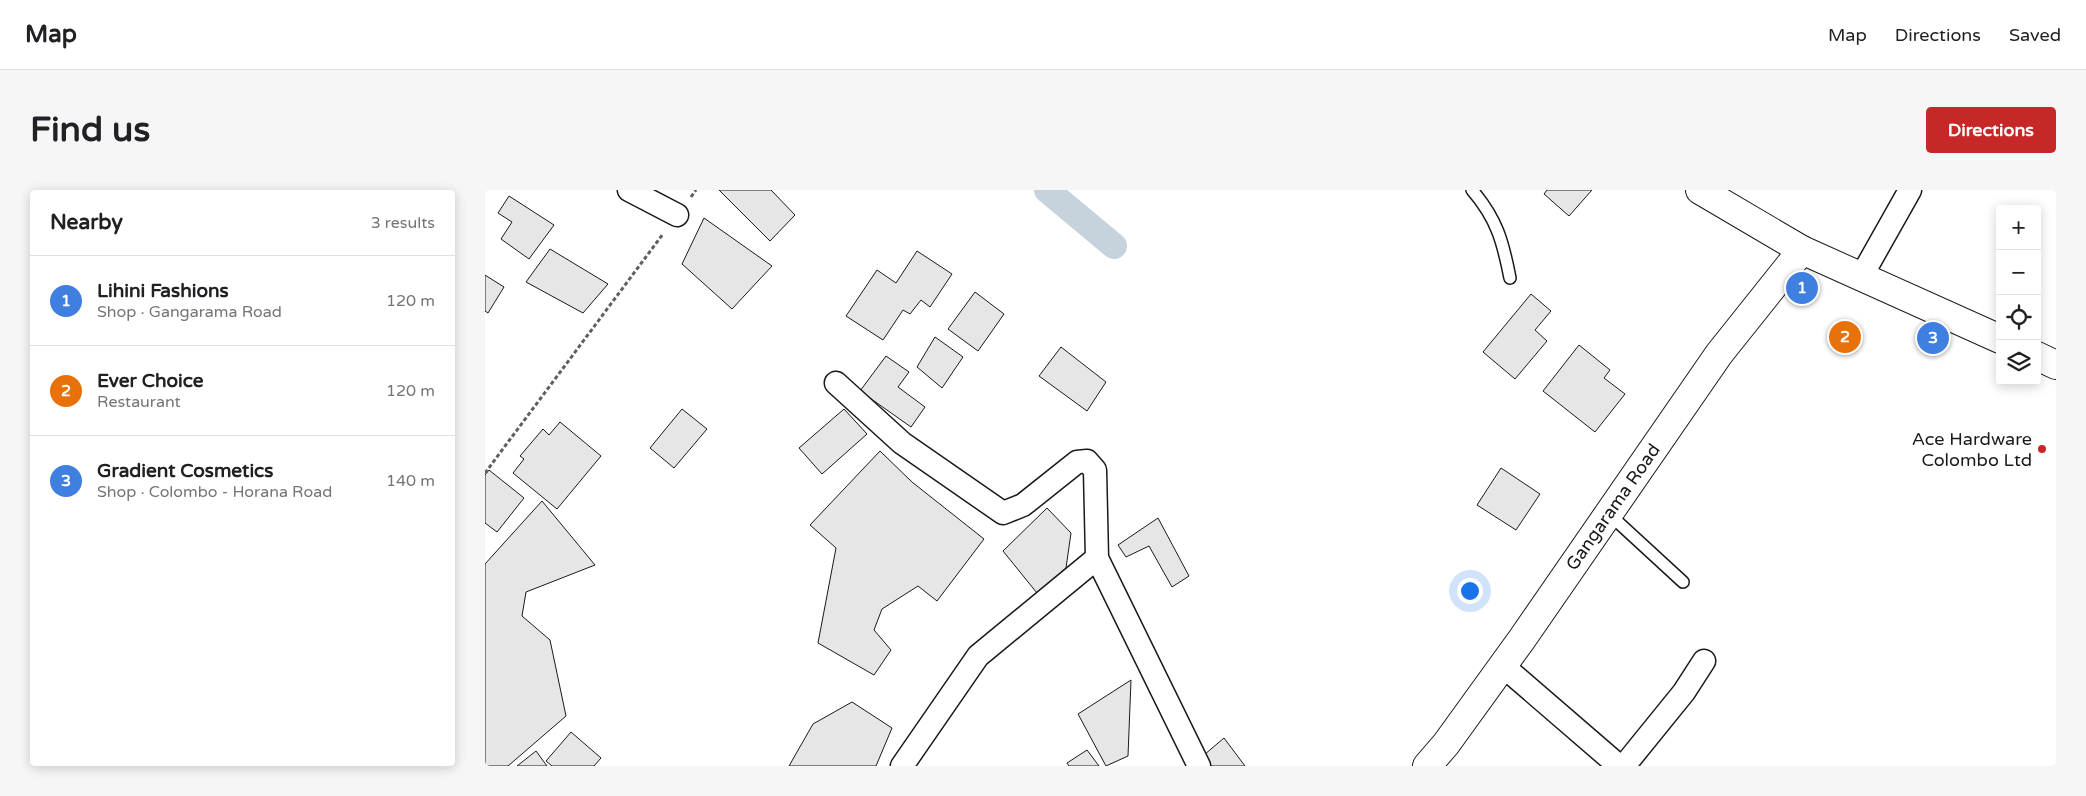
<!DOCTYPE html>
<html lang="en">
<head>
<meta charset="utf-8">
<style>
  body { margin:0; font-family:"Varela Round",sans-serif; background:#f6f6f6; color:#202124 }
  .controls { position:absolute; right:15px; top:15px; display:grid; overflow:hidden; border-radius:5px; box-shadow:0 2px 12px #0003 }
  .controls button { width:45px; height:45px; display:grid; place-items:center; padding:0; border:0; border-bottom:1px solid #e0e0e0; background:#fff; color:#202124; font:25px sans-serif }
  .you { position:absolute; left:984px; top:400px; width:18px; height:18px; margin:-12px; border:4px solid #fff; border-radius:50%; background:#1a73e8; box-shadow:0 0 0 8px #1a73e833 }
  .badge { display:grid; place-items:center; width:32px; height:32px; border-radius:50%; background:#c62828; color:#fff; font-size:16px; font-weight:700 }
  .pin { position:absolute; translate:-50% -50%; border:2px solid #fff; box-shadow:0 1px 5px #0006 }
  .list { margin:0; padding:0; list-style:none }
  h2 { display:flex; justify-content:space-between; align-items:center; height:65px; margin:0; padding:0 20px; font-size:21px }
  h2 small { font-size:16px; font-weight:400; color:#757577 }
  .list li { display:grid; grid-template-columns:32px 1fr auto; gap:15px; align-items:center; box-sizing:border-box; height:90px; padding:0 20px; border-top:1px solid #e0e0e0 }
  .list b { display:block; font-size:19px; white-space:nowrap }
  .list p { margin:0; font-size:16px; white-space:nowrap; color:#757577 }
  .list em { font-size:16px; font-style:normal; color:#757577 }
  .icon { flex:none; width:28px; height:28px; fill:none; stroke:currentColor; stroke-width:2; stroke-linecap:round; stroke-linejoin:round }
  .map { position:relative; flex:none; width:1571px; height:576px; overflow:hidden; border-radius:5px }
  header { display:flex; align-items:center; gap:30px; box-sizing:border-box; height:70px; padding:0 25px; background:#fff; border-bottom:1px solid #e0e0e0 }
  header strong { font-size:24px }
  nav { display:flex; gap:28px; margin-inline-start:auto; font-size:18px }
  .intro { display:flex; align-items:center; justify-content:space-between; box-sizing:border-box; height:120px; padding:0 30px }
  h1 { margin:0; font-size:35px }
  .button { padding:12px 22px; border-radius:5px; background:#c62828; color:#fff; font-size:18px; font-weight:700 }
  main { display:flex; gap:30px; padding:0 30px }
  aside { flex:1; background:#fff; border-radius:5px; box-shadow:0 2px 12px #0003 }
  .map>svg:first-child { display:block }
  .lines { fill:none; stroke-linecap:round; stroke-linejoin:round }
  .canal { stroke:#c6d2dc; stroke-width:26 }
  .building { fill:#e6e6e6; stroke:#1a1a1a }
  .service-casing { stroke:#1a1a1a; stroke-width:14 }
  .minor-casing { stroke:#1a1a1a; stroke-width:25 }
  .tertiary-casing { stroke:#1a1a1a; stroke-width:30 }
  .primary-casing { stroke:#1a1a1a; stroke-width:30 }
  .path { stroke:#5f5f5f; stroke-width:3; stroke-dasharray:4 2.5; stroke-linecap:butt }
  .service { stroke:#fff; stroke-width:11 }
  .minor { stroke:#fff; stroke-width:22 }
  .tertiary { stroke:#fff; stroke-width:28 }
  .primary { stroke:#fff; stroke-width:28 }
  .poi-dot { fill:#c62828; stroke:#fff; stroke-width:2 }
  .labels { text-anchor:middle; dominant-baseline:central; stroke-width:4; stroke-linejoin:round; paint-order:stroke }
  .poi-label { font-size:18px; fill:#1a1a1a; stroke:#fff; text-anchor:end }
  .street-label { font-size:18px; fill:#1a1a1a; stroke:#fff }
</style>
</head>
<body>
<header>
<strong>Map</strong>
<nav><a>Map</a><a>Directions</a><a>Saved</a></nav>
</header>
<div class="intro"><h1>Find us</h1><a class="button">Directions</a></div>
<main>
<aside>
<h2>Nearby<small>3 results</small></h2>
<ul class="list">
<li><span class="badge" style="background:#3f7fe0">1</span><div><b>Lihini Fashions</b><p>Shop · Gangarama Road</p></div><em>120 m</em></li>
<li><span class="badge" style="background:#e8710a">2</span><div><b>Ever Choice</b><p>Restaurant</p></div><em>120 m</em></li>
<li><span class="badge" style="background:#3f7fe0">3</span><div><b>Gradient Cosmetics</b><p>Shop · Colombo - Horana Road</p></div><em>140 m</em></li>
</ul>
</aside>
<div class="map">
<svg width="1571" height="576" viewBox="0 0 1571 576">
  <rect width="100%" height="100%" fill="#fff"/>
  <g class="lines">
    <path class="canal" d="M 562,0 L 629,56"/>
  </g>
  <path class="building" d="M 234,0 L 286,0 L 310,25 L 285,51 Z
    M 1062,0 L 1107,0 L 1084,26 L 1059,4 Z
    M 24,6 L 69,35 L 44,69 L 16,49 L 27,32 L 13,23 Z
    M 219,28 L 287,76 L 247,119 L 197,74 Z
    M 65,59 L 123,94 L 98,123 L 41,92 Z
    M 432,61 L 467,84 L 445,117 L 436,110 L 425,124 L 418,120 L 398,150 L 361,126 L 392,80 L 411,93 Z
    M 0,85 L 19,97 L 3,123 L 0,121 Z
    M 490,102 L 519,124 L 493,161 L 463,139 Z
    M 1046,104 L 1066,121 L 1050,140 L 1062,151 L 1030,189 L 998,162 Z
    M 450,147 L 478,167 L 457,198 L 432,177 Z
    M 1094,155 L 1125,180 L 1119,188 L 1140,204 L 1110,242 L 1058,201 Z
    M 576,157 L 621,192 L 602,221 L 554,186 Z
    M 401,166 L 424,182 L 413,197 L 440,217 L 426,237 L 375,201 Z
    M 197,219 L 222,239 L 189,278 L 165,258 Z
    M 359,219 L 382,244 L 337,284 L 314,258 Z
    M 75,232 L 116,266 L 72,319 L 28,283 L 39,269 L 35,266 L 58,239 L 64,245 Z
    M 395,261 L 427,292 L 499,349 L 452,411 L 433,396 L 397,419 L 389,440 L 406,460 L 389,485 L 333,453 L 351,358 L 325,335 Z
    M 1016,278 L 1055,304 L 1031,340 L 992,315 Z
    M 4,280 L 39,308 L 12,342 L 0,333 L 0,285 Z
    M 57,311 L 110,375 L 41,402 L 37,426 L 65,450 L 81,526 L 23,576 L 0,576 L 0,374 Z
    M 562,318 L 586,343 L 581,378 L 552,403 L 518,361 Z
    M 673,328 L 704,386 L 687,397 L 664,356 L 641,367 L 633,355 Z
    M 646,490 L 643,566 L 621,576 L 593,524 Z
    M 367,512 L 407,538 L 391,576 L 304,576 L 328,534 Z
    M 86,542 L 116,568 L 109,576 L 67,576 L 61,571 Z
    M 739,548 L 760,576 L 717,576 L 713,570 Z
    M 602,560 L 614,576 L 584,576 L 582,573 Z
    M 51,561 L 62,576 L 32,576 Z"/>
  <g class="lines">
    <g class="service-casing">
      <path id="service" d="M 987,0 C 1012,29 1018,52 1025,88
        M 1123,323 L 1198,392"/>
    </g>
    <g class="minor-casing">
      <path id="minor" d="M 144,0 L 192,25
        M 1376,87 L 1425,0
        M 351,193 L 417,253 L 518,323 L 538,315 L 592,272 L 602,271 L 610,280 L 612,368 L 714,576
        M 1018,476 L 1134,576
        M 417,576 L 493,466 L 612,368
        M 1139,576 L 1199,502 L 1219,471"/>
    </g>
    <g class="tertiary-casing">
      <path id="tertiary" d="M 942,576 L 961,554 L 1037,449 L 1234,164 L 1317,60"/>
    </g>
    <g class="primary-casing">
      <path id="primary" d="M 1215,0 L 1317,60 L 1515,149
        M 1552,166 L 1571,175"/>
    </g>
    <path class="path" d="M 206,7 L 211,0
      M 0,283 L 178,44"/>
    <use href="#service" class="service"/>
    <use href="#minor" class="minor"/>
    <use href="#tertiary" class="tertiary"/>
    <use href="#primary" class="primary"/>
  </g>
  <circle class="poi-dot" cx="1557" cy="259" r="5"/>
  <g class="labels">
    <g class="poi-label">
      <text x="1547" y="249">Ace Hardware<tspan x="1547" dy="21">Colombo Ltd</tspan></text>
    </g>
    <g class="street-label">
      <text transform="translate(1128 317) rotate(-55)">Gangarama Road</text>
    </g>
  </g>
</svg>
<div class="controls">
<button>+</button>
<button>−</button>
<button><svg class="icon" aria-label="locate" viewBox="0 0 24 24"><circle cx="12" cy="12" r="6"/><path d="M12 2v4M12 18v4M2 12h4M18 12h4"/></svg></button>
<button><svg class="icon" aria-label="layers" viewBox="0 0 24 24"><path d="M12 4l9 5-9 5-9-5zM3 14l9 5 9-5"/></svg></button>
</div>
<div class="you"></div>
<div class="pin badge" style="left:1317px;top:98px;background:#3f7fe0">1</div>
<div class="pin badge" style="left:1360px;top:147px;background:#e8710a">2</div>
<div class="pin badge" style="left:1448px;top:148px;background:#3f7fe0">3</div>
</div>
</main>
</body>
</html>
